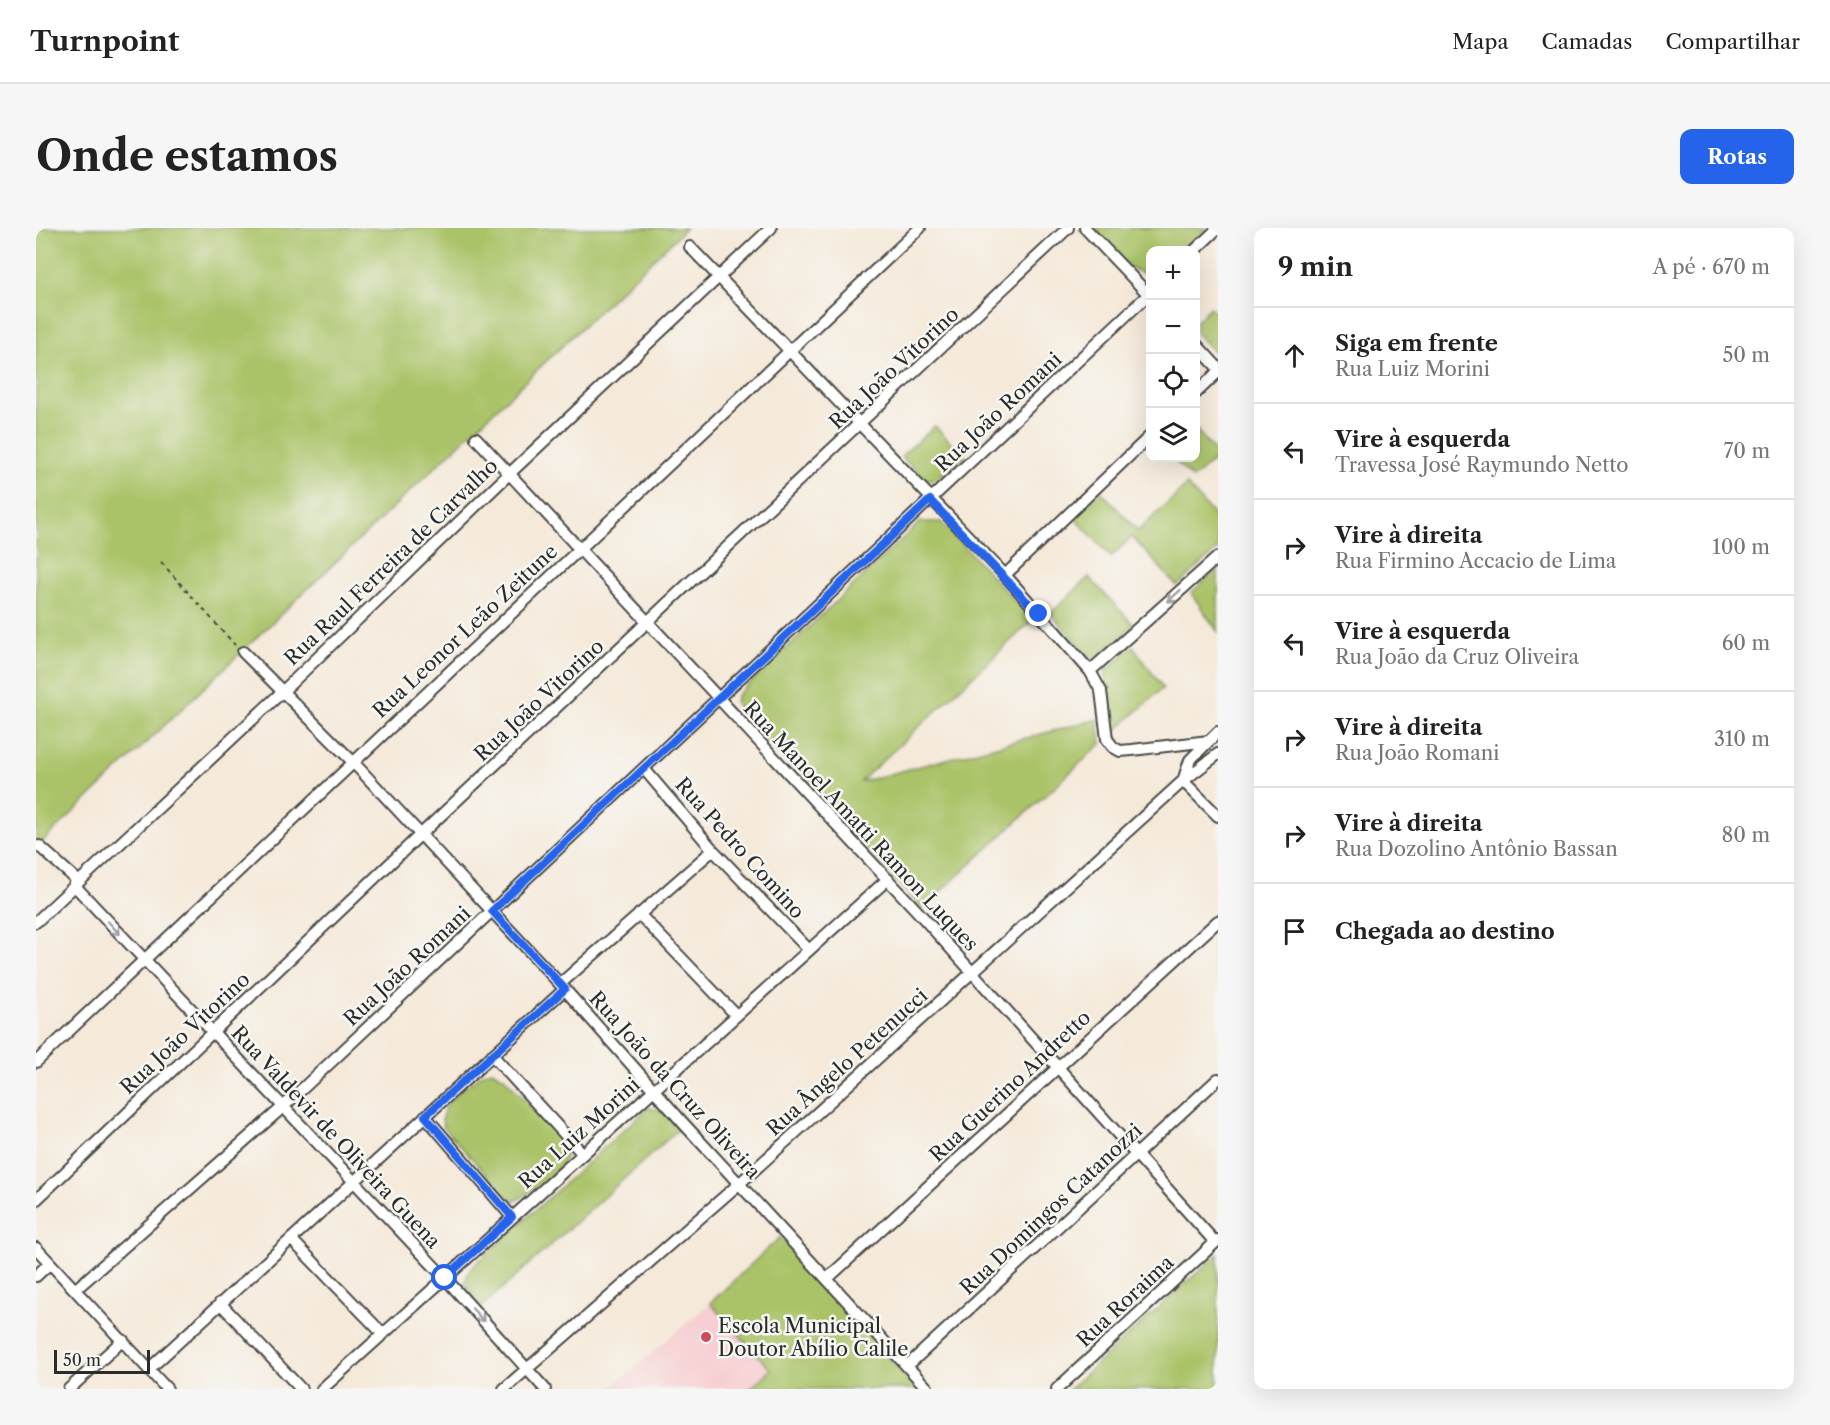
<!DOCTYPE html>
<html lang="pt">
<head>
<meta charset="utf-8">
<style>
  body { margin:0; font-family:"Libre Caslon Text",serif; background:#f6f6f6; color:#222 }
  .controls { position:absolute; right:18px; top:18px; display:grid; overflow:hidden; border-radius:12px; box-shadow:0 6px 24px #0002 }
  .controls button { width:54px; height:54px; display:grid; place-items:center; padding:0; border:0; border-bottom:2px solid #e0e0e0; background:#fff; color:#222; font:30px sans-serif }
  .scale { position:absolute; left:18px; bottom:15px; width:96px; box-sizing:border-box; padding-left:6px; border:3px solid #2b2b2b; border-top:0; font-size:16px; line-height:21px; white-space:nowrap; color:#2b2b2b; -webkit-text-stroke:4px #f6f6f2; paint-order:stroke }
  .stop { position:absolute; width:18px; height:18px; margin:-14px; border:4px solid #2563eb; border-radius:50%; background:#fff }
  .stop.end { background:#2563eb; border-color:#fff; box-shadow:0 2px 6px #0008 }
  .list { margin:0; padding:0; list-style:none }
  h2 { display:flex; justify-content:space-between; align-items:center; height:78px; margin:0; padding:0 24px; font-size:26px }
  h2 small { font-size:20px; font-weight:400; color:#767676 }
  .list li { display:grid; grid-template-columns:39px 1fr auto; gap:18px; align-items:center; box-sizing:border-box; height:96px; padding:0 24px; border-top:2px solid #e0e0e0 }
  .list b { display:block; font-size:22px; white-space:nowrap }
  .list p { margin:0; font-size:20px; white-space:nowrap; color:#767676 }
  .list em { font-size:20px; font-style:normal; color:#767676 }
  .icon { flex:none; width:33px; height:33px; fill:none; stroke:currentColor; stroke-width:2; stroke-linecap:round; stroke-linejoin:round }
  .map { position:relative; flex:none; width:1182px; height:1161px; overflow:hidden; border-radius:12px }
  header { display:flex; align-items:center; gap:36px; box-sizing:border-box; height:84px; padding:0 30px; background:#fff; border-bottom:2px solid #e0e0e0 }
  header strong { font-size:28px }
  nav { display:flex; gap:33px; margin-inline-start:auto; font-size:21px }
  .intro { display:flex; align-items:center; justify-content:space-between; box-sizing:border-box; height:144px; padding:0 36px }
  h1 { margin:0; font-size:42px }
  .button { padding:15px 27px; border-radius:12px; background:#2563eb; color:#fff; font-size:21px; font-weight:700 }
  main { display:flex; gap:36px; padding:0 36px }
  aside { flex:1; background:#fff; border-radius:12px; box-shadow:0 6px 24px #0002 }
  .map>svg:first-child { display:block }
  .built { fill:#f7cfd2 }
  .green { fill:#aac368; stroke:#6a774a; stroke-width:1.5 }
  .lines { fill:none; stroke-linecap:round; stroke-linejoin:round }
  .minor-casing { stroke:#494845; stroke-width:14 }
  .path { stroke:#494845; stroke-width:2; stroke-dasharray:4.5 4.5; stroke-linecap:butt }
  .minor { stroke:#fff; stroke-width:10 }
  .oneway { stroke:#a0a0a0 }
  .route { stroke:#2563eb; stroke-width:8 }
  .poi-dot { fill:#d1495b; stroke:#f6f6f2; stroke-width:2 }
  .labels { text-anchor:middle; dominant-baseline:central; stroke-width:5; stroke-linejoin:round; paint-order:stroke }
  .street-label { font-size:20px; fill:#2b2b2b; stroke:#f6f6f2 }
  .poi-label { font-size:20px; fill:#2b2b2b; stroke:#f6f6f2; text-anchor:start }
</style>
</head>
<body>
<header>
<strong>Turnpoint</strong>
<nav><a>Mapa</a><a>Camadas</a><a>Compartilhar</a></nav>
</header>
<div class="intro"><h1>Onde estamos</h1><a class="button">Rotas</a></div>
<main>
<div class="map">
<svg width="1182" height="1161" viewBox="0 0 1182 1161">
  <rect width="100%" height="100%" fill="#f6f6f2"/>
  <filter id="ink" filterUnits="userSpaceOnUse"><feTurbulence type="fractalNoise" baseFrequency=".0167" numOctaves="2"/><feDisplacementMap in="SourceGraphic" scale="12" xChannelSelector="R" yChannelSelector="G"/><feConvolveMatrix kernelMatrix="1 2 1 2 8 2 1 2 1" color-interpolation-filters="sRGB"/></filter>
  <filter id="wash" filterUnits="userSpaceOnUse"><feTurbulence type="fractalNoise" baseFrequency=".008" numOctaves="4" result="noise"/><feDisplacementMap in="SourceGraphic" scale="24" xChannelSelector="R" yChannelSelector="G"/><feGaussianBlur stdDeviation="1.35" result="paint"/><feColorMatrix in="noise" values="0 0 0 0 0 0 0 0 0 0 0 0 0 0 0 0 0 1.4 0 .05"/><feComposite in="paint" operator="in"/></filter>
  <g filter="url(#wash)">
    <rect width="100%" height="100%" fill="#f5e9d9"/>
    <path class="built" d="M 674,1075 L 735,1142 L 714,1161 L 574,1161 Z"/>
    <path class="green" d="M 0,0 L 650,0 L 0,620 Z
      M 1058,0 L 1170,0 L 1147,22 L 1114,22 L 1114,46 C 1093,47 1071,16 1058,0 Z
      M 1174,79 L 1182,87 L 1182,123 L 1176,122 L 1160,105 L 1160,94 Z
      M 899,198 L 929,229 L 900,251 L 888,252 L 865,228 Z
      M 1160,201 L 1182,228 L 1157,251 L 1136,230 L 1160,230 Z
      M 1151,257 L 1182,292 L 1182,321 L 1141,358 L 1096,309 L 1075,329 L 1038,289 L 1065,263 L 1102,303 Z
      M 884,294 L 905,294 L 997,392 L 824,554 L 1062,491 L 1065,516 L 886,681 L 701,479 L 699,473 L 702,466 Z
      M 1182,340 L 1182,404 L 1155,365 Z
      M 1053,349 L 1098,397 L 1064,427 L 1058,429 L 1051,427 L 1015,385 Z
      M 1097,418 L 1127,460 L 1077,505 L 1069,443 Z
      M 456,842 L 468,849 L 528,915 C 530,922 531,927 527,934 C 519,945 491,968 479,973 L 471,969 L 408,900 C 398,876 431,859 447,845 Z
      M 612,880 L 626,882 L 643,901 L 446,1079 L 434,1065 L 429,1054 L 433,1042 Z
      M 744,1009 L 881,1161 L 714,1161 L 735,1142 L 674,1075 Z
      M 1182,1026 L 1182,1161 L 1033,1161 Z"/>
  </g>
  <g filter="url(#ink)">
    <g class="lines">
      <g class="minor-casing">
        <path id="minor" d="M 1049,0 L 1114,68
          M 654,19 L 969,347 L 1054,443 L 1065,463 L 1071,511 L 1077,519 L 1084,523 L 1096,522 L 1173,513
          M 1159,22 L 1182,0
          M 1160,116 L 1182,140
          M 1160,165 L 1182,144
          M 440,210 L 882,684 L 1179,1014
          M 969,347 L 1114,208
          M 207,424 L 316,533 L 524,756 L 648,896 L 892,1161
          M 1054,443 L 1182,329
          M 1182,526 L 1147,553 L 1182,588
          M 609,542 L 677,622 L 773,722
          M 3,618 L 42,653
          M 38,657 L 409,1050 L 509,1161
          M 603,686 L 700,787
          M 0,694 L 246,464 L 472,247 L 735,0
          M 524,756 L 677,622
          M 456,827 L 547,926
          M 0,834 L 884,0
          M 389,888 L 476,989
          M 0,972 L 384,607 L 1032,0
          M 255,1011 L 347,1106
          M 0,1020 L 131,1161
          M 0,1048 L 14,1035
          M 792,1050 L 1182,693
          M 40,1061 L 247,879 L 1114,65
          M 184,1075 L 265,1161
          M 871,1138 L 1182,851
          M 113,1141 L 529,761
          M 33,1161 L 87,1112
          M 286,1161 L 852,651
          M 468,1161 L 704,955 L 1147,553 L 1154,532 L 1182,504
          M 1021,1161 L 1182,1012"/>
      </g>
      <path class="path" d="M 125,334 L 199,417"/>
      <use href="#minor" class="minor"/>
    </g>
    <defs><path id="oneway-shaft" d="M-6 0H5M1.5-3L5.5 0L1.5 3" fill="none" stroke-width="1.6" stroke-linecap="round" stroke-linejoin="round" transform="scale(1.5)"/></defs>
    <g class="oneway">
      <use href="#oneway-shaft" transform="translate(1138 368) rotate(138)"/>
      <use href="#oneway-shaft" transform="translate(78 700) rotate(48)"/>
      <use href="#oneway-shaft" transform="translate(442 1087) rotate(48)"/>
    </g>
  </g>
  <g class="lines" filter="url(#ink)">
    <path class="route" d="M 409,1050 L 476,989 L 389,888 L 529,761 L 456,683 L 894,272 L 1003,386"/>
  </g>
  <circle class="poi-dot" cx="670" cy="1109" r="6"/>
  <g class="labels">
    <g class="street-label">
      <text transform="translate(858 140) rotate(-43)">Rua João Vitorino</text>
      <text transform="translate(962 184) rotate(-43)">Rua João Romani</text>
      <text transform="translate(355 334) rotate(-44)">Rua Raul Ferreira de Carvalho</text>
      <text transform="translate(429 403) rotate(-43)">Rua Leonor Leão Zeitune</text>
      <text transform="translate(503 472) rotate(-43)">Rua João Vitorino</text>
      <text transform="translate(825 598) rotate(47)">Rua Manoel Amatti Ramon Luques</text>
      <text transform="translate(704 620) rotate(48)">Rua Pedro Comino</text>
      <text transform="translate(371 738) rotate(-43)">Rua João Romani</text>
      <text transform="translate(149 805) rotate(-43)">Rua João Vitorino</text>
      <text transform="translate(811 834) rotate(-42)">Rua Ângelo Petenucci</text>
      <text transform="translate(639 857) rotate(48)">Rua João da Cruz Oliveira</text>
      <text transform="translate(974 858) rotate(-43)">Rua Guerino Andretto</text>
      <text transform="translate(543 905) rotate(-42)">Rua Luiz Morini</text>
      <text transform="translate(300 909) rotate(47)">Rua Valdevir de Oliveira Guena</text>
      <text transform="translate(1015 981) rotate(-43)">Rua Domingos Catanozzi</text>
      <text transform="translate(1089 1073) rotate(-43)">Rua Roraima</text>
    </g>
    <g class="poi-label">
      <text x="682" y="1098">Escola Municipal<tspan x="682" dy="23">Doutor Abílio Calile</tspan></text>
    </g>
  </g>
</svg>
<div class="controls">
<button>+</button>
<button>−</button>
<button><svg class="icon" aria-label="locate" viewBox="0 0 24 24"><circle cx="12" cy="12" r="6"/><path d="M12 2v4M12 18v4M2 12h4M18 12h4"/></svg></button>
<button><svg class="icon" aria-label="layers" viewBox="0 0 24 24"><path d="M12 4l9 5-9 5-9-5zM3 14l9 5 9-5"/></svg></button>
</div>
<div class="scale">50 m</div>
<div class="stop" style="left:409px;top:1050px"></div>
<div class="stop end" style="left:1003px;top:386px"></div>
</div>
<aside>
<h2>9 min<small>A pé · 670 m</small></h2>
<ul class="list">
<li><svg class="icon" aria-label="ahead" viewBox="0 0 24 24"><path d="M12 20V5M6 11l6-6 6 6"/></svg><div><b>Siga em frente</b><p>Rua Luiz Morini</p></div><em>50 m</em></li>
<li><svg class="icon" aria-label="left" viewBox="0 0 24 24"><path d="M17 20v-9H6M10 6l-5 5 5 5"/></svg><div><b>Vire à esquerda</b><p>Travessa José Raymundo Netto</p></div><em>70 m</em></li>
<li><svg class="icon" aria-label="right" viewBox="0 0 24 24"><path d="M7 20v-9h11M14 6l5 5-5 5"/></svg><div><b>Vire à direita</b><p>Rua Firmino Accacio de Lima</p></div><em>100 m</em></li>
<li><svg class="icon" aria-label="left" viewBox="0 0 24 24"><path d="M17 20v-9H6M10 6l-5 5 5 5"/></svg><div><b>Vire à esquerda</b><p>Rua João da Cruz Oliveira</p></div><em>60 m</em></li>
<li><svg class="icon" aria-label="right" viewBox="0 0 24 24"><path d="M7 20v-9h11M14 6l5 5-5 5"/></svg><div><b>Vire à direita</b><p>Rua João Romani</p></div><em>310 m</em></li>
<li><svg class="icon" aria-label="right" viewBox="0 0 24 24"><path d="M7 20v-9h11M14 6l5 5-5 5"/></svg><div><b>Vire à direita</b><p>Rua Dozolino Antônio Bassan</p></div><em>80 m</em></li>
<li><svg class="icon" aria-label="arrive" viewBox="0 0 24 24"><path d="M6 21V4h12l-3 4 3 4H6"/></svg><div><b>Chegada ao destino</b></div></li>
</ul>
</aside>
</main>
</body>
</html>
